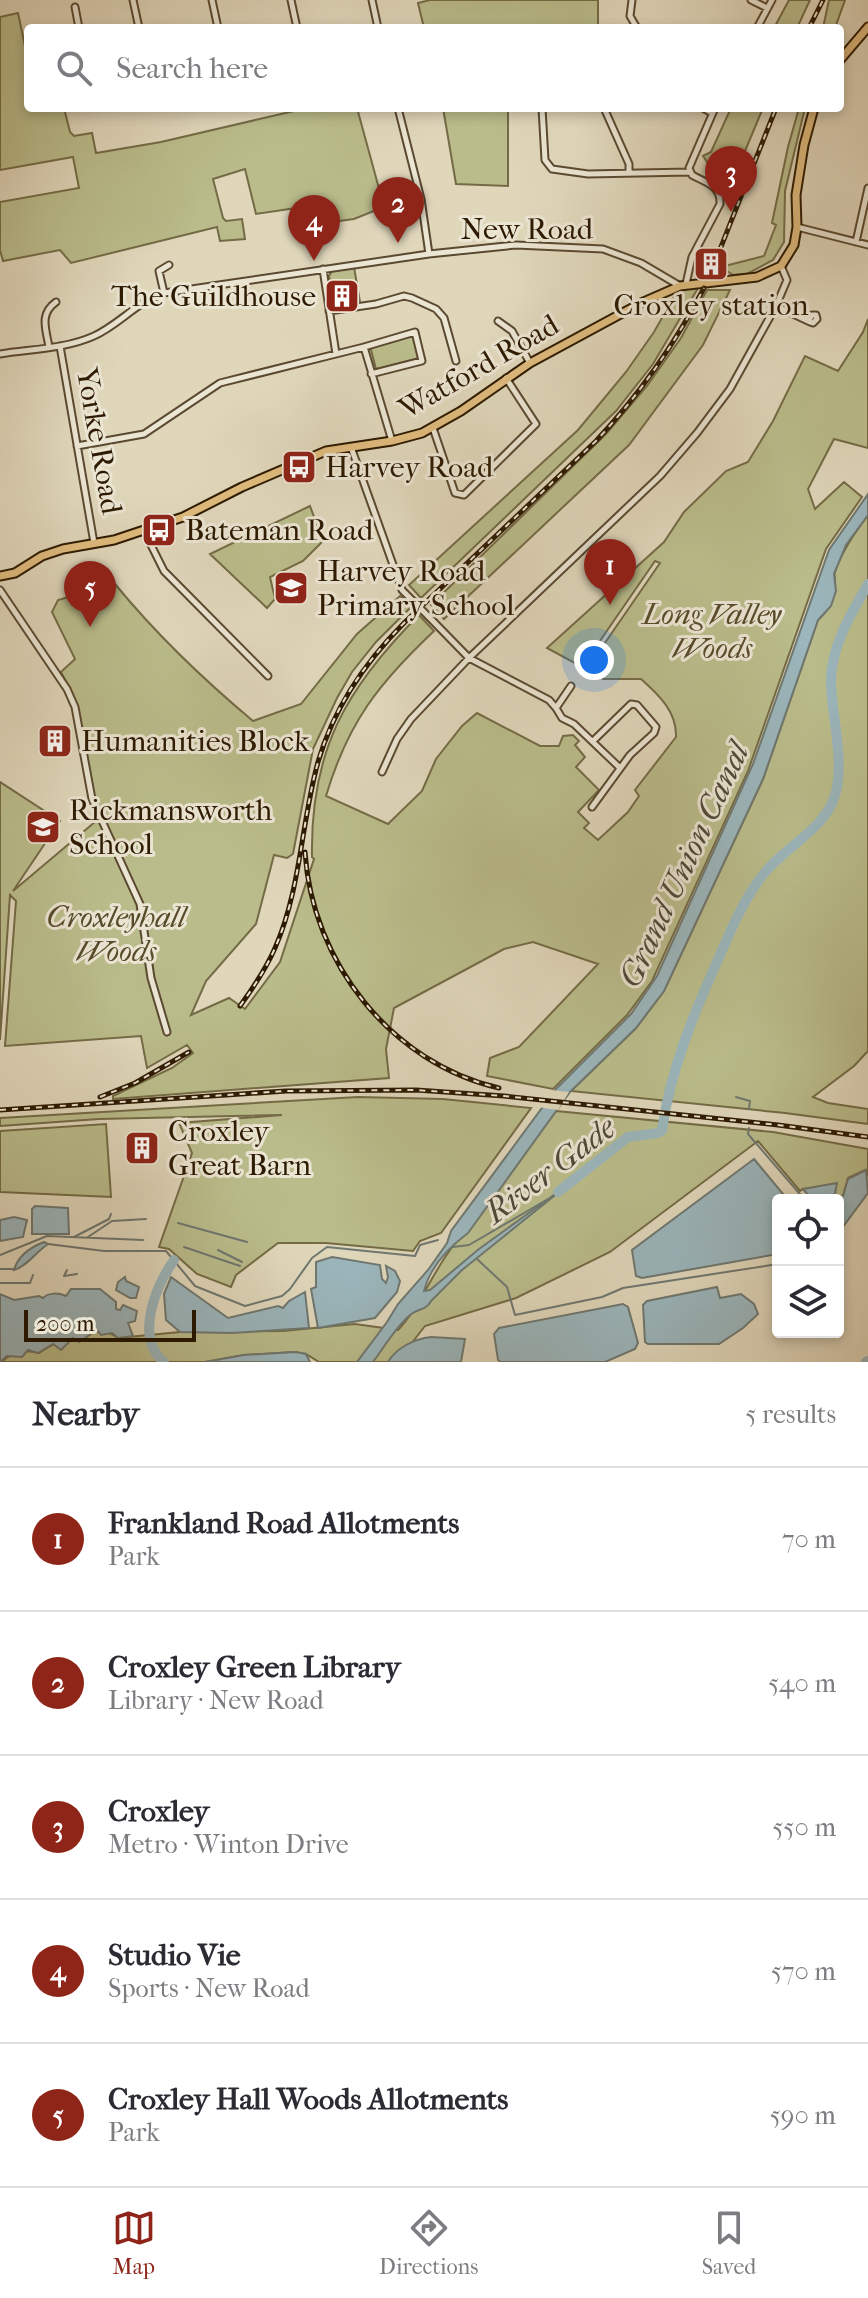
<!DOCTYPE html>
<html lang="en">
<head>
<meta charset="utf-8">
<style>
  body { margin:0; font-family:"IM FELL French Canon",serif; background:#f7f7f7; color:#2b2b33 }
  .controls { position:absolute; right:24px; bottom:24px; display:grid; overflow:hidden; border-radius:8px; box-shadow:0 4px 12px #0003 }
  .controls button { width:72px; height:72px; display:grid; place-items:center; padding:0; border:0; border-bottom:2px solid #e1e1e2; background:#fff; color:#2b2b33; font:40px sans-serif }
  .scale { position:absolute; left:24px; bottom:20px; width:172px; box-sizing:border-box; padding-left:8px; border:4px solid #2d1a01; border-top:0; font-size:22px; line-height:28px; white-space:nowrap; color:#2d1a01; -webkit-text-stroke:6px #ebe5d3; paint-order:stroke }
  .you { position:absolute; left:594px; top:660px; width:28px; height:28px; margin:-20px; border:6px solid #fff; border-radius:50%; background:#1a73e8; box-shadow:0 0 0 12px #1a73e833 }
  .badge { display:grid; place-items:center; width:52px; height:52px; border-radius:50%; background:#8f2418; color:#fff; font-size:26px; font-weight:700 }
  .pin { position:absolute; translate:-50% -66px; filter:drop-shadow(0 2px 4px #0008) }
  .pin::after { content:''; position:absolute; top:42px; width:28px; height:24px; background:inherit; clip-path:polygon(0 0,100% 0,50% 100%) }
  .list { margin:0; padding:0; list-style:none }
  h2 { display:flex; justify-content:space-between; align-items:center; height:104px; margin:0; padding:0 32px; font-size:34px }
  h2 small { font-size:26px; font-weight:400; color:#7c7c81 }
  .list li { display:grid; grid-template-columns:52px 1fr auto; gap:24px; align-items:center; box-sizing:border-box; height:144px; padding:0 32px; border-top:2px solid #e1e1e2 }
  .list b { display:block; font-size:30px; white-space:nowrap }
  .list p { margin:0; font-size:26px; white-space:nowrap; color:#7c7c81 }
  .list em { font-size:26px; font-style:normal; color:#7c7c81 }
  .icon { flex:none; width:44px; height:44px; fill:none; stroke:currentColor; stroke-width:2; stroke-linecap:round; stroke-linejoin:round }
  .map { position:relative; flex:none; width:868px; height:1362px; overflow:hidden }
  .search { position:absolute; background:#fff; box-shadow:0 4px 12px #0003; left:24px; right:24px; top:24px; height:88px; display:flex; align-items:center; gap:20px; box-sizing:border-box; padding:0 28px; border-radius:8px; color:#7c7c81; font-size:30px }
  .sheet { height:824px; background:#fff }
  nav { display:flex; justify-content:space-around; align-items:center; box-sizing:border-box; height:112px; border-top:2px solid #e1e1e2; background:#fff; font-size:22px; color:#7c7c81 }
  nav a { display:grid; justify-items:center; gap:4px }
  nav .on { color:#8f2418 }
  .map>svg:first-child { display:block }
  .green { fill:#babc8b; stroke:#746b46; stroke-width:2 }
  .water { fill:#9bb6bc; stroke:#6f7871; stroke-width:2 }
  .pier { fill:#e0d7bb }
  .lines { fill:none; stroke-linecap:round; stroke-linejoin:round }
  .stream { stroke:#6f7871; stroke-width:2 }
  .river { stroke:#9bb6bc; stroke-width:10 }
  .street-casing { stroke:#5a4930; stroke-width:9 }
  .primary-casing { stroke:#2d1a01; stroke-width:11 }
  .street { stroke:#ebe5d3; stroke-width:5 }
  .primary { stroke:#e0bc7e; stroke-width:7 }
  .rail-casing { stroke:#2d1a01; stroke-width:5 }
  .rail { stroke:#ebe5d3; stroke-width:2; stroke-dasharray:6; stroke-linecap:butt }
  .street-bridge-casing { stroke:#5a4930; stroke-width:9; stroke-linecap:butt }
  .street-bridge { stroke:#ebe5d3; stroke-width:5 }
  .labels { text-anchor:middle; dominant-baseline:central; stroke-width:6; stroke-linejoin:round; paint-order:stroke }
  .street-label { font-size:30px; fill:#2d1a01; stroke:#ebe5d3 }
  .poi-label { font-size:30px; fill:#2d1a01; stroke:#ebe5d3; text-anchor:start }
  .park-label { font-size:30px; font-style:italic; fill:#574b2a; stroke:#ebe5d3 }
  .water-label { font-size:32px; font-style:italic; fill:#4e4939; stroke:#ebe5d3 }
</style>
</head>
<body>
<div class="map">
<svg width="868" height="1362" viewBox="0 0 868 1362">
  <rect width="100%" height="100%" fill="#e0d7bb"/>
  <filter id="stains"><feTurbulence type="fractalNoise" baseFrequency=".0025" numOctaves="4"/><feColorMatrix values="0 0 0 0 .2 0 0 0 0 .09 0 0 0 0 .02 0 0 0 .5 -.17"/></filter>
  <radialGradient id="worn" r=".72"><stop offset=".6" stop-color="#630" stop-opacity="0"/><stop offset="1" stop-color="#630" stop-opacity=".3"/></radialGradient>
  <path class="green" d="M 430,0 L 598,0 L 598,28 L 424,28 L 418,3 Z
    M 789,0 L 810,0 L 797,28 L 774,28 Z
    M 829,0 L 845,0 L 835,28 L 823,28 Z
    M 18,13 L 28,60 L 28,108 L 64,108 L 70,132 L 74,136 L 92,133 L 96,153 L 161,142 L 307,108 L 357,108 L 384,207 L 354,219 L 317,224 L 313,220 L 310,206 L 256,214 L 245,169 L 213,179 L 223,218 L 226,221 L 242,219 L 245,239 L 220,241 L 217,227 L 71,263 L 60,250 L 3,261 L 0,250 L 0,202 L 79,188 L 73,157 L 0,170 L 0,17 Z
    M 443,108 L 508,108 L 508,186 L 456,184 Z
    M 731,108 L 763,108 L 730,187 L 717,182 L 724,173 L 709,165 L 703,156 L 711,152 Z
    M 799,108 L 805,108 L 785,191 L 784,242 L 773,260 L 747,274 L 733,275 L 721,267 L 764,256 L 776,225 L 772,223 L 788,147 Z
    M 354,267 L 360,302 L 334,306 L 329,276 L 332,271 Z
    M 689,287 L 698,288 L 653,364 L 616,411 L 421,598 L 409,585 L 578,430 L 626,372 L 654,332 L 675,295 Z
    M 707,290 L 730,290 L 703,345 L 629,445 L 444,619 L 431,605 L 606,434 L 647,386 L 681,338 Z
    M 868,319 L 868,448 L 834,439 L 808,489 L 815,509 L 844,482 L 862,497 L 826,549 L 748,771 L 652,981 L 627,1015 L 553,1089 L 487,1076 L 490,1058 L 519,1047 L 598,964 L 533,942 L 504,949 L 394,1008 L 386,1049 L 389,1078 L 113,1099 L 113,1096 L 172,1068 L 193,1053 L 187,1045 L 147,1068 L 141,1036 L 5,1046 L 16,901 L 10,895 L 0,1040 L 0,782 L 60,821 L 13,891 L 102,816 C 81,770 87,717 61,672 L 75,659 L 52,612 L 58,600 L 115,584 C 156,634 204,680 253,721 L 301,704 L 357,634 L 400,596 L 412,606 L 376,642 L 352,672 L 337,698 L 313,749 L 293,854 L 287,858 L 274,855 L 256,924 L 206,981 L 191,1015 L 229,998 L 245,1009 L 280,962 L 314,859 L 312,857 C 310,751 346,688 419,615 L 434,631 C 379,683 348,722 326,796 L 388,824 L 422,791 L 436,759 L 462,726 L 477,713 L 540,746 L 559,746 L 563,736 L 573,735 L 579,741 L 575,745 L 585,757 L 576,767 L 599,790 L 578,812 L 589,823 L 584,828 L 598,840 L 628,812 L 639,796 L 635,790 L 676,737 C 677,712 659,695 641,679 L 603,679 L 587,669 L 660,563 L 655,561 L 582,667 L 547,648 L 664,542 L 684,512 L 726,471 L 748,462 L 773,421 L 805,356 L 838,371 L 863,332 Z
    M 413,335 L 419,358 L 376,369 L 370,346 Z
    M 310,506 L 323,541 L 303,561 L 270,577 L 275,599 L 267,608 L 210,554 Z
    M 868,515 L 868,1051 L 854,1066 L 813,1097 L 828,1103 L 868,1109 L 868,1124 L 785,1113 L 571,1091 L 636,1028 L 664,991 L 763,779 L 818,620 C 829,610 836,597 835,582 C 835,571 833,579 836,569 C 843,549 855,532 868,515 Z
    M 358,1097 L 443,1099 L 531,1108 L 441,1233 L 420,1241 L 413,1251 L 326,1243 L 278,1243 L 236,1275 L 231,1287 L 197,1274 L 169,1249 L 159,1247 L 192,1153 L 179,1123 L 282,1115 L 99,1119 L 0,1126 L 0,1118 Z
    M 556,1111 L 773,1132 L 868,1149 L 868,1176 L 865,1170 L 848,1178 L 843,1196 C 828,1204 818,1195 803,1189 L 800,1191 L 758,1141 L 610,1252 L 516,1298 L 425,1326 L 397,1362 L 319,1362 L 306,1354 L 295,1352 L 244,1355 L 205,1362 L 2,1362 C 11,1352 26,1349 39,1353 C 57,1341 98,1321 118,1338 L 180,1332 L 283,1331 L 355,1324 L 398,1330 C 419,1308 430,1278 448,1253 C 481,1204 520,1158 556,1111 Z
    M 106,1124 L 111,1197 L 0,1192 L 0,1131 Z"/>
  <path class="water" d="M 868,494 L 868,515 L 846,545 L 834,574 L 836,591 L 831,606 L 818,620 L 763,779 L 664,991 L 636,1028 L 570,1092 L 468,1233 C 448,1248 430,1267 424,1291 L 430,1290 L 479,1249 L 569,1184 L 462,1270 L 431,1301 C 426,1311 418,1308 410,1315 C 395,1328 385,1346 373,1362 L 357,1362 L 387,1322 L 398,1304 L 428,1270 L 447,1243 L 451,1231 L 556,1089 L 631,1014 L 657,976 L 753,764 L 829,550 Z
    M 754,1159 L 788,1200 L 778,1200 L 778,1254 L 642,1278 L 636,1276 L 632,1250 Z
    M 866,1170 L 868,1193 L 839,1232 L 838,1200 L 835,1200 L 843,1196 L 848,1179 Z
    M 837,1183 L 835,1194 L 826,1200 L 812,1200 L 803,1189 Z
    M 35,1206 L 68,1208 L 69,1234 L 32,1234 L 32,1209 Z
    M 14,1217 L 27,1220 L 23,1237 L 0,1241 L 0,1220 Z
    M 44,1242 L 48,1244 C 36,1252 26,1267 14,1270 C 18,1256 31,1247 44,1242 Z
    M 332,1257 L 380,1265 L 382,1279 L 386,1283 L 388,1277 L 386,1266 L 395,1271 L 400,1281 L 397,1292 L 375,1318 L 318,1328 L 311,1289 L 316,1287 L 316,1262 Z
    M 125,1277 L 126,1281 L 139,1287 L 136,1298 L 130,1298 L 116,1290 L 118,1282 Z
    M 171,1277 L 228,1318 L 278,1306 L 283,1308 L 289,1301 L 305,1292 L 309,1328 L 232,1333 L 180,1332 L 166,1320 L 164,1294 Z
    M 717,1287 L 720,1298 L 741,1294 L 754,1304 L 758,1314 L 743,1328 L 719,1344 L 648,1344 L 645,1342 L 643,1305 L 647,1301 Z
    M 71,1289 L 100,1289 L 116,1302 L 116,1309 L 120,1310 L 123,1305 L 137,1311 L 135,1321 L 128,1323 L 133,1336 L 118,1338 L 112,1333 L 101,1335 L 97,1330 L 79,1342 L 73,1338 L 61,1350 L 53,1344 L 38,1353 L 28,1350 L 22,1357 L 7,1356 L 0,1362 L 0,1294 L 14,1300 L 39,1296 L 43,1298 C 49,1292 59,1293 66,1296 Z
    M 623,1304 L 628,1307 L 638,1343 L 635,1349 L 605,1362 L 501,1362 L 498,1360 L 494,1334 L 499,1328 Z
    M 431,1337 L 465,1339 L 461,1362 L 388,1362 C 396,1348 414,1339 431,1337 Z
    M 295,1352 L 306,1354 L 310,1362 L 205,1362 L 244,1355 Z"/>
  <path class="pier" d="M 550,1090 L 569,1092 L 558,1110 L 537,1107 Z"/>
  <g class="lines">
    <path class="stream" d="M 736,1097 L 750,1101 L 749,1109
      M 749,1128 L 748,1134 L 805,1200
      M 178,1223 L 247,1242
      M 74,1237 L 109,1219 L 111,1214
      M 88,1237 L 112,1221 L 146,1219
      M 838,1239 L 838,1252
      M 48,1244 L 104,1251 L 166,1251 L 195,1286 L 245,1306 L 282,1296 L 290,1289 L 312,1258 L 327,1247 L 415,1256 L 420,1245 L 438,1240
      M 184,1247 L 240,1266
      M 453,1247 L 469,1245 L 548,1199
      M 218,1250 L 242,1262
      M 0,1255 L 47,1236 L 143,1240
      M 477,1259 L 507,1287 L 515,1315 L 602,1297 L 623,1288 L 778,1264
      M 0,1269 L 15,1269
      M 67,1270 L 64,1276 L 77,1274
      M 0,1283 L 30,1283 L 33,1275"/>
    <path class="river" d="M 558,1192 L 628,1137 L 658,1133 L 662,1130 C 670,1072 693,1015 717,962 C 730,932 742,902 762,876 C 782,849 820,832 833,801 C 847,767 831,716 831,680 C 832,644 851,614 868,584
      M 164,1362 C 134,1337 156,1286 174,1260
      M 866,1362 L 868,1361"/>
    <g class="street-casing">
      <path id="street" d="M 133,0 L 139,28
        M 212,0 L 218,28
        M 291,0 L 297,28
        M 372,0 L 378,28
        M 632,0 L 630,16 L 637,28
        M 751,0 L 767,8
        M 75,7 L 79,28
        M 757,28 L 772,0
        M 398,108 L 421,199 L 429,254
        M 542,108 L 545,160 L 552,169 L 588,174 L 690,172
        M 604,108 L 629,164 L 629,172
        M 703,108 L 712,113
        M 797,227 L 868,245
        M 856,242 L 868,188
        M 323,269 L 336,354 L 364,347 L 392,441
        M 686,284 L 692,257 L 720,204 C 721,185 706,183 692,175 L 689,168 L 715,108
        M 164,293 L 159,271 L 169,265
        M 776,306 L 810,322 L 813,323 L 817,319 L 816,315 L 812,315 L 808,321
        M 329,311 L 376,304 L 404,296 L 412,298 L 436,309 L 444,318 L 456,361
        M 498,321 L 512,331 L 530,363
        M 60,346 L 94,543
        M 49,347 C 46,329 39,314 56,302
        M 364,347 L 415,332 L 422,361 L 371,374
        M 0,354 C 31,349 65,349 94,336 C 120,324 135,303 164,293 L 429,254 L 516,245 L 603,249 L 641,263 L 680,286
        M 433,428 L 455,493 L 464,495 L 536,424 L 506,378
        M 77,446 L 144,434 L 220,383 L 336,354
        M 351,447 L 402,590 L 413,601
        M 144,531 L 164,571 L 268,676
        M 0,590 L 67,689 L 75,707 L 92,799 L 140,904 L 151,978 L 167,1032
        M 428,616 L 469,658 L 549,700 L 556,708 L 571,686
        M 556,708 L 562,718 L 574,724 L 620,768
        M 382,772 L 397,739 L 411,719 L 469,658 L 660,476 L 697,433 L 730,389 L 776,306 L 787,280 L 781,266
        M 592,807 L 630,755 L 654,733 L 656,727 L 637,705 L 631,704 L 593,741"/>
    </g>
    <g class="primary-casing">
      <path id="primary" d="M 840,60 L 868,27
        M 0,576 L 15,573 L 42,556 L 63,549 L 114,540 L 183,517 L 242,487 L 326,451 L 392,441 L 422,433 L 461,411 L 530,363 L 641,303 L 680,286 L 757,277 L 781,266 L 794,245 L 797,227 L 796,195 L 804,145 L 814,108"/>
    </g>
    <use href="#street" class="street"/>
    <use href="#primary" class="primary"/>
    <g class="rail-casing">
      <path id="rail" d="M 809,28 L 823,0
        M 715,262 L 776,108
        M 305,852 C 312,962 391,1063 499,1088
        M 240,1006 C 253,988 266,969 275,948 C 301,889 301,823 318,762 C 334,707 365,662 405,622 L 596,441 C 640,394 675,344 704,288
        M 100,1097 L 135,1083 L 189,1052
        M 0,1110 L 286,1091 L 416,1090 L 504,1096 L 778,1125 L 868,1137"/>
    </g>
    <use href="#rail" class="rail"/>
    <g class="street-bridge-casing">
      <path id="street-bridge" d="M 413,601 L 428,616"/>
    </g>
    <use href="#street-bridge" class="street-bridge"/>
  </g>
  <defs>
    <g id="building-square" transform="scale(1.8)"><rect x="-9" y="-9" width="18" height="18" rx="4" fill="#8f2418" stroke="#ebe5d3"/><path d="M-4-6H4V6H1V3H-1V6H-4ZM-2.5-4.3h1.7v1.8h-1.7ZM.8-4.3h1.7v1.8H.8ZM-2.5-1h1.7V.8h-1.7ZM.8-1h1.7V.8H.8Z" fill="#fff"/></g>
    <g id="bus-square" transform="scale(1.8)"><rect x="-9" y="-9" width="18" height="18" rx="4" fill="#8f2418" stroke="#ebe5d3"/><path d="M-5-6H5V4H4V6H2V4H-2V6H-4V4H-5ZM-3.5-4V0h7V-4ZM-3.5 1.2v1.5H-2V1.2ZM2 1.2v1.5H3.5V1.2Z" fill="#fff"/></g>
    <g id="school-square" transform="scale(1.8)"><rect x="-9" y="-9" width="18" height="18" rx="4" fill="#8f2418" stroke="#ebe5d3"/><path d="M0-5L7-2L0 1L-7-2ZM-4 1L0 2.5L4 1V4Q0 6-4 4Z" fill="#fff"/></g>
  </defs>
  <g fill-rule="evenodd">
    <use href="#building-square" x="711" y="264"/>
    <use href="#building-square" x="342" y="296"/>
    <use href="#bus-square" x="299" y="467"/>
    <use href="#bus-square" x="159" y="530"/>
    <use href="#school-square" x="291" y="588"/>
    <use href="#building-square" x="55" y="741"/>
    <use href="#school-square" x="43" y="827"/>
    <use href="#building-square" x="142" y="1148"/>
  </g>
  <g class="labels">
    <g class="street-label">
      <text x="527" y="229">New Road</text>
      <text transform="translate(479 367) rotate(-30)">Watford Road</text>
      <text transform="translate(99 441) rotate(80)">Yorke Road</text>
    </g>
    <g class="poi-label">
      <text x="316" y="296" text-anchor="end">The Guildhouse</text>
      <text x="711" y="305" text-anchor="middle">Croxley station</text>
      <text x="325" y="467">Harvey Road</text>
      <text x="185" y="530">Bateman Road</text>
      <text x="317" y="571">Harvey Road<tspan x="317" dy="34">Primary School</tspan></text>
      <text x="81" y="741">Humanities Block</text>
      <text x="69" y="810">Rickmansworth<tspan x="69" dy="34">School</tspan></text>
      <text x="168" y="1131">Croxley<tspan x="168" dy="34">Great Barn</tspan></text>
    </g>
    <g class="park-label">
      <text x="712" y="614">Long Valley<tspan x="712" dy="34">Woods</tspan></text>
      <text x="116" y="917">Croxleyhall<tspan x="116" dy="34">Woods</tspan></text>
    </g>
    <g class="water-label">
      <text transform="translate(684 865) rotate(-65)">Grand Union Canal</text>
      <text transform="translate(550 1170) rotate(-37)">River Gade</text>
    </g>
  </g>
  <rect width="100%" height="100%" filter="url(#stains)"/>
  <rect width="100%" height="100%" fill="url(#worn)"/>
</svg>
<div class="controls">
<button><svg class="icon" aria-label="locate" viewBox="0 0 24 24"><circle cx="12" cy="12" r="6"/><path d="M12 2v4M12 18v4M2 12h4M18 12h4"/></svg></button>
<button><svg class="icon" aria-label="layers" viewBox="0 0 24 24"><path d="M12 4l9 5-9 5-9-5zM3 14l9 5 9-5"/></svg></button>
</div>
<div class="scale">200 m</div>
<div class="you"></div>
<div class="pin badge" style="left:610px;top:605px">1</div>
<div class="pin badge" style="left:398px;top:243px">2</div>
<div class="pin badge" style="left:731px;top:212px">3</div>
<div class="pin badge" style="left:314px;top:261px">4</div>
<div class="pin badge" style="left:90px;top:627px">5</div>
<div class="search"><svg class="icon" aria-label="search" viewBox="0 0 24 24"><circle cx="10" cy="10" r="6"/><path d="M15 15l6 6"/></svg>Search here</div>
</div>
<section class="sheet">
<h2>Nearby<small>5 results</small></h2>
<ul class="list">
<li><span class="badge">1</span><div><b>Frankland Road Allotments</b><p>Park</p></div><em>70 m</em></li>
<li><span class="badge">2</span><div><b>Croxley Green Library</b><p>Library · New Road</p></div><em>540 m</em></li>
<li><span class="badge">3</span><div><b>Croxley</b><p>Metro · Winton Drive</p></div><em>550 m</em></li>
<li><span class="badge">4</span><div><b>Studio Vie</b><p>Sports · New Road</p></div><em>570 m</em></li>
<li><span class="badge">5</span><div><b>Croxley Hall Woods Allotments</b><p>Park</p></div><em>590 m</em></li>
</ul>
</section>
<nav>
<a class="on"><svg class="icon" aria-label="map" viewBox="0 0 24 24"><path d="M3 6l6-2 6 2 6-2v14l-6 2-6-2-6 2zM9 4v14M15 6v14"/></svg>Map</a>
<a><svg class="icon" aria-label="directions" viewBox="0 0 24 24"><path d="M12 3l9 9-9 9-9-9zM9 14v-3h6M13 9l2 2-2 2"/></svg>Directions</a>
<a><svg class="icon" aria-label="saved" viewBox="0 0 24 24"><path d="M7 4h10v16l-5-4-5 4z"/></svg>Saved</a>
</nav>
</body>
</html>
